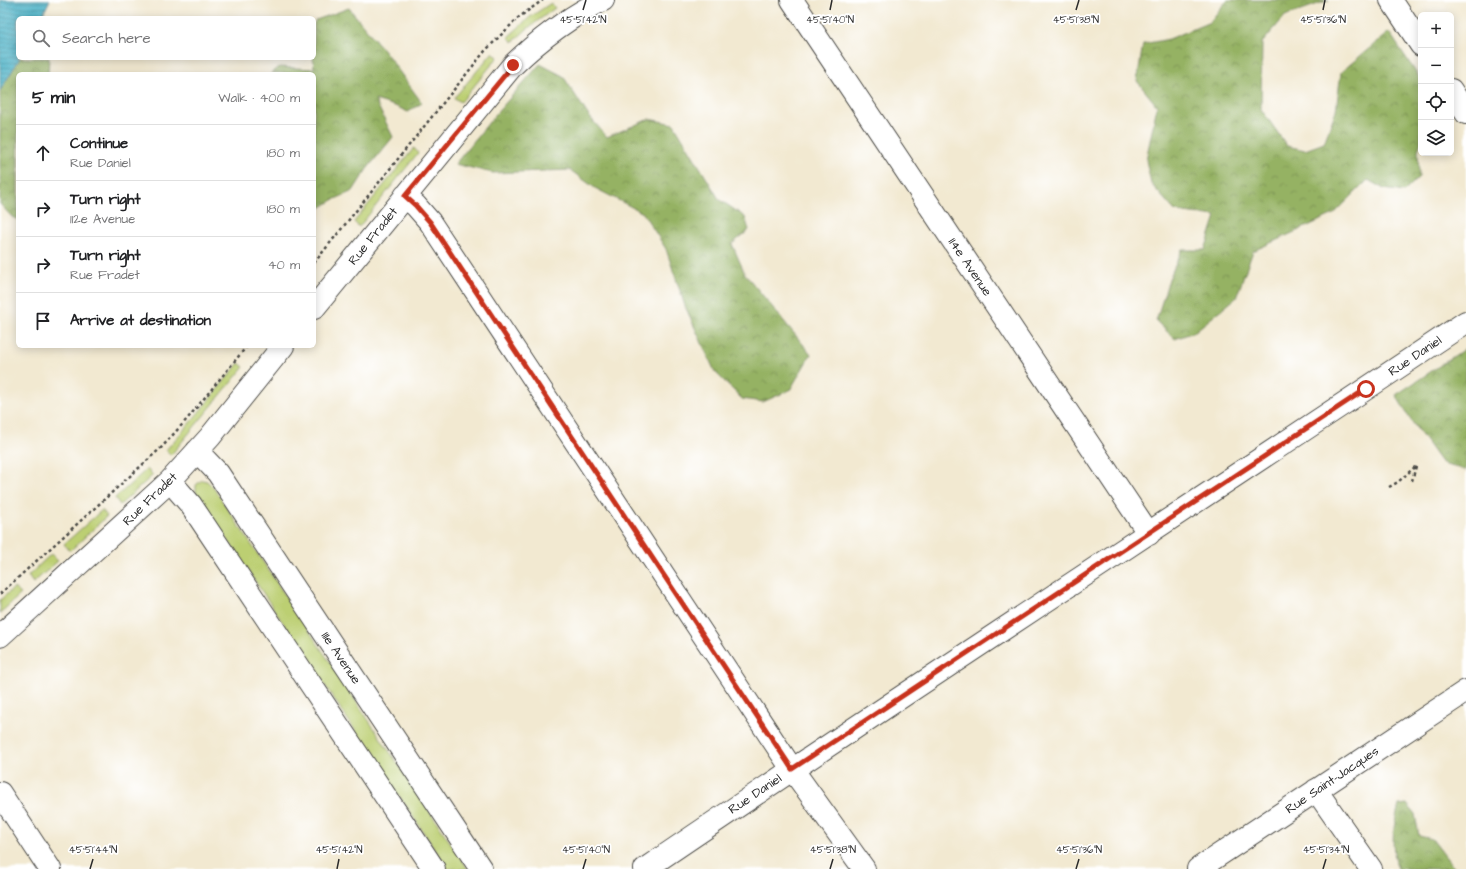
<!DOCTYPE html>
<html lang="en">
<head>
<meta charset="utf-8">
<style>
  body { margin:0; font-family:"Architects Daughter",sans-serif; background:#f2f2f2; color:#202124 }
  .controls { position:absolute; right:12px; top:12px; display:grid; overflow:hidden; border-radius:6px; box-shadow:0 2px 10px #0003 }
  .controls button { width:36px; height:36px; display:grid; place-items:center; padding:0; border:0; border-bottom:1px solid #e0e0e0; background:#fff; color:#202124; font:20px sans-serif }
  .stop { position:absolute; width:12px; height:12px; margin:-9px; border:3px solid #c8321e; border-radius:50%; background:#fff }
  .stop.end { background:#c8321e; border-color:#fff; box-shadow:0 1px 4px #0008 }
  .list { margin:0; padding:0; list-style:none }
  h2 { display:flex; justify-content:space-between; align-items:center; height:52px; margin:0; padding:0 16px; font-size:17px }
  h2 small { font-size:13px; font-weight:400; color:#757577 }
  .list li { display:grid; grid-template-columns:26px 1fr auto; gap:12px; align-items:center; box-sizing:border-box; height:56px; padding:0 16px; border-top:1px solid #e0e0e0 }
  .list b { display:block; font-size:15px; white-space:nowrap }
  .list p { margin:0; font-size:13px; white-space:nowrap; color:#757577 }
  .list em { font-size:13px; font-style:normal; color:#757577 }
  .icon { flex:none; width:22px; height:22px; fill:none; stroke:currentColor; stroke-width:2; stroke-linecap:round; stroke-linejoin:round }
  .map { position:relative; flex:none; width:1466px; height:869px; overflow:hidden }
  .search { position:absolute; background:#fff; box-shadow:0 2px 10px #0003; left:16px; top:16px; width:300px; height:44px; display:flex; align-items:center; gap:10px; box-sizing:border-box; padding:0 14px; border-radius:6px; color:#757577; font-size:15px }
  .panel { position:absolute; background:#fff; box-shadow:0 2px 10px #0003; left:16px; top:72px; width:300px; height:276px; border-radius:6px }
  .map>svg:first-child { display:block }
  .grass { fill:#bccf72; stroke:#747d4e }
  .forest { fill:url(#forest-crowns); stroke:#606e48 }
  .water { fill:url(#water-rules); stroke:#3a6e78 }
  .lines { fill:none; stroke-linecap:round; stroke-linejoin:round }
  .minor-casing { stroke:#494844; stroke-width:24 }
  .path { stroke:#494844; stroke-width:2.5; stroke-dasharray:3 3; stroke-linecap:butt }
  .minor { stroke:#fff; stroke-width:22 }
  .route { stroke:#c8321e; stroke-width:5 }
  .ticks { fill:none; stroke:#2b2b2b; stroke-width:1.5 }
  .labels { text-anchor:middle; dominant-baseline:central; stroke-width:3.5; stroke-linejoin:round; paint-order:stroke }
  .street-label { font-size:13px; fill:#2b2b2b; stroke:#fff }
  .ticks-label { font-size:10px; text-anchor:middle; fill:#2b2b2b; stroke:#fff; stroke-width:3.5; stroke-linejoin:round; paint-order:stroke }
</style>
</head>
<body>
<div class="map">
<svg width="1466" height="869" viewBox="0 0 1466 869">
  <defs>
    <pattern id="forest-crowns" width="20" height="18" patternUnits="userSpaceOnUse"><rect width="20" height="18" fill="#95b264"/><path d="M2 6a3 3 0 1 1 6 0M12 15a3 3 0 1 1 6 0" fill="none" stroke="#7a9153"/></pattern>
    <pattern id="water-rules" width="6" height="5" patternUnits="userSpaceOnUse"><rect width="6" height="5" fill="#48b1c6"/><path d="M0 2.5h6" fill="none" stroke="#3c90a1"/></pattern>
  </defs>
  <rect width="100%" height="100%" fill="#fff"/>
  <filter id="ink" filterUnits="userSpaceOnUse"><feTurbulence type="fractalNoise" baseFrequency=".025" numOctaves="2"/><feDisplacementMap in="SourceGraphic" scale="8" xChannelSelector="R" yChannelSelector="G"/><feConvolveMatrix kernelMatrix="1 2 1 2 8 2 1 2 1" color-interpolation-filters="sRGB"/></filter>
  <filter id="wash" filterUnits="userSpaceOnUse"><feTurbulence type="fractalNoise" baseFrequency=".012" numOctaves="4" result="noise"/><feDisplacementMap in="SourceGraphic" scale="16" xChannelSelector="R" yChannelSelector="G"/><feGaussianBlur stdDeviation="0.9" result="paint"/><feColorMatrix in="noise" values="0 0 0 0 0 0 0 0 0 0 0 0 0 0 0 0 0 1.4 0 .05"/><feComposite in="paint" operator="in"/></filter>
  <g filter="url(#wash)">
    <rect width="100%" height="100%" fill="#f2e9d1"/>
    <path class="grass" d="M 551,3 L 555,8 L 527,29 L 513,42 L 508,37 L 530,17 Z
      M 493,52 L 498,57 L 461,102 L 454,98 Z
      M 414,148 L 418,153 L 359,227 L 354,222 Z
      M 239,363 L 244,367 L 171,455 L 166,450 L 194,418 Z
      M 147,469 L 153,475 L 120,505 L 115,498 Z
      M 202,480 L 207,481 L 213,487 L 468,869 L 448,869 L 196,493 L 196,485 Z
      M 102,510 L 107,516 L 70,551 L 64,544 Z
      M 51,554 L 58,561 L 33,583 L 28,576 Z
      M 14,588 L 21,594 L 0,613 L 0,600 Z"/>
    <path class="forest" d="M 1227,0 L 1329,0 L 1285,16 L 1262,43 L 1261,109 L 1287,146 L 1305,150 L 1324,143 L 1336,110 L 1341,72 L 1389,32 L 1421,80 L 1421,142 L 1418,150 L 1419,177 L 1404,192 L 1384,189 L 1368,180 L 1334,214 L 1253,251 L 1236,298 L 1194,332 L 1175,339 L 1156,321 L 1169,279 L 1182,250 L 1205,250 L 1216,216 L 1175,211 L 1151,184 L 1146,160 L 1157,106 L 1137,81 L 1143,44 L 1169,39 L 1210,22 Z
      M 349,8 L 386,53 L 422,103 L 408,112 L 395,106 L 375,100 L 393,137 L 367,169 L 353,191 L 333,200 L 317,210 L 314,227 L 314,74 L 271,73 L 279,67 L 314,69 L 313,58 L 314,58 L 314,23 L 316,20 Z
      M 20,58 L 49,58 L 48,74 L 18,74 L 18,220 L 12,217 L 0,204 L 0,91 Z
      M 540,64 L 563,76 L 588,115 L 607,137 L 649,119 L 674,124 L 719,199 L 745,217 L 749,230 L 732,244 L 745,274 L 811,354 L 790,390 L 763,402 L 742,399 L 715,372 L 685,306 L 666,249 L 643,213 L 595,188 L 570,170 L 493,173 L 455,164 L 495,115 Z
      M 1466,348 L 1466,470 L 1446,465 L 1440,461 L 1410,419 L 1396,395 Z
      M 1407,804 L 1415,814 L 1419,836 L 1432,839 L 1455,869 L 1398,869 C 1390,847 1393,826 1399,805 Z"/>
    <path class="water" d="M 0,0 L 50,0 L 41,18 L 18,18 L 18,58 L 20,58 L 0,91 Z"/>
  </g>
  <g filter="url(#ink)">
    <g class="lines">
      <g class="minor-casing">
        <path id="minor" d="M 792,0 L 1149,534
          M 1391,0 L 1421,45
          M 1451,90 L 1466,113
          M 405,196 L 416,206 L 430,222 L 792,769 L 864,869
          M 314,308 L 513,65 C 540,39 569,17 603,0
          M 197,451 L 218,473 L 481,869
          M 170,481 L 191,505 L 434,869
          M 0,636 L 170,481 L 210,437 L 283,346
          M 1316,790 L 1371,869
          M 0,793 L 50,869
          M 645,869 C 917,684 1193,505 1466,322
          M 1198,869 L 1466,691"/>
      </g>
      <path class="path" d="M 314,263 L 485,51 L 518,18 L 543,0
        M 1412,481 L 1416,466
        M 1389,487 L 1398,482 L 1416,466
        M 0,594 L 162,447 L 188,418 L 247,346"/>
      <use href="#minor" class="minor"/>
    </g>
  </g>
  <g class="lines" filter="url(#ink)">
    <path class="route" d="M 513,65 L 405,196 L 416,206 L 430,222 L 792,769 L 1366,389"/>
  </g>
  <path class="ticks" d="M 583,10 L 586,0M 830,10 L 832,0M 1076,10 L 1079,0M 1323,10 L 1325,0M 90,869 L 93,859M 337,869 L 339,859M 583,869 L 586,859M 830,869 L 833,859M 1076,869 L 1079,859M 1323,869 L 1326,859"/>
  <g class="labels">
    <g class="street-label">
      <text transform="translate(373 236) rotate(-51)">Rue Fradet</text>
      <text transform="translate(970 267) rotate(56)">114e Avenue</text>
      <text transform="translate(1415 356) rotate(-34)">Rue Daniel</text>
      <text transform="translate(150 499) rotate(-44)">Rue Fradet</text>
      <text transform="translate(341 658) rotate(56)">111e Avenue</text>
      <text transform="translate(1332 780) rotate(-34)">Rue Saint-Jacques</text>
      <text transform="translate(755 794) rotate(-34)">Rue Daniel</text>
    </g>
  </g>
  <g class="ticks-label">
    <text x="583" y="23">45°51'42"N</text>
    <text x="830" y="23">45°51'40"N</text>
    <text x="1076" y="23">45°51'38"N</text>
    <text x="1323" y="23">45°51'36"N</text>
    <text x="93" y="853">45°51'44"N</text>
    <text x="339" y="853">45°51'42"N</text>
    <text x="586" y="853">45°51'40"N</text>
    <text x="833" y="853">45°51'38"N</text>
    <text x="1079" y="853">45°51'36"N</text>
    <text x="1326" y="853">45°51'34"N</text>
  </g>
</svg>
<div class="controls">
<button>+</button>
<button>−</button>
<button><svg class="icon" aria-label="locate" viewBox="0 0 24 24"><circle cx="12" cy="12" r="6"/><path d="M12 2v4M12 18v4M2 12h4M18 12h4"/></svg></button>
<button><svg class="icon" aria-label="layers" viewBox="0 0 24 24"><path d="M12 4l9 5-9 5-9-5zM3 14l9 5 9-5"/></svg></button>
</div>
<div class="stop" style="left:1366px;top:389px"></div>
<div class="stop end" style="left:513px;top:65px"></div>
<div class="search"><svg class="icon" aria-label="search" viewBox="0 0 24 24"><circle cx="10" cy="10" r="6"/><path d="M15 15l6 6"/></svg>Search here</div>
<section class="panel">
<h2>5 min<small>Walk · 400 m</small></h2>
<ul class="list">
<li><svg class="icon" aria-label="ahead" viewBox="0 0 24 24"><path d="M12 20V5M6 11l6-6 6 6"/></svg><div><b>Continue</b><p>Rue Daniel</p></div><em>180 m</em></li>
<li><svg class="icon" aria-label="right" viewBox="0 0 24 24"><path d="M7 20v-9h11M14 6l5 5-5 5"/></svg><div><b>Turn right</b><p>112e Avenue</p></div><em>180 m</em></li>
<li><svg class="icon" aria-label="right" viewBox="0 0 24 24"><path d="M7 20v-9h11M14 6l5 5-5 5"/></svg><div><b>Turn right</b><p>Rue Fradet</p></div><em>40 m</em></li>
<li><svg class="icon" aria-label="arrive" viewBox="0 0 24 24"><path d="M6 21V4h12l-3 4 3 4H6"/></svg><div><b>Arrive at destination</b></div></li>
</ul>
</section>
</div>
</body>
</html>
